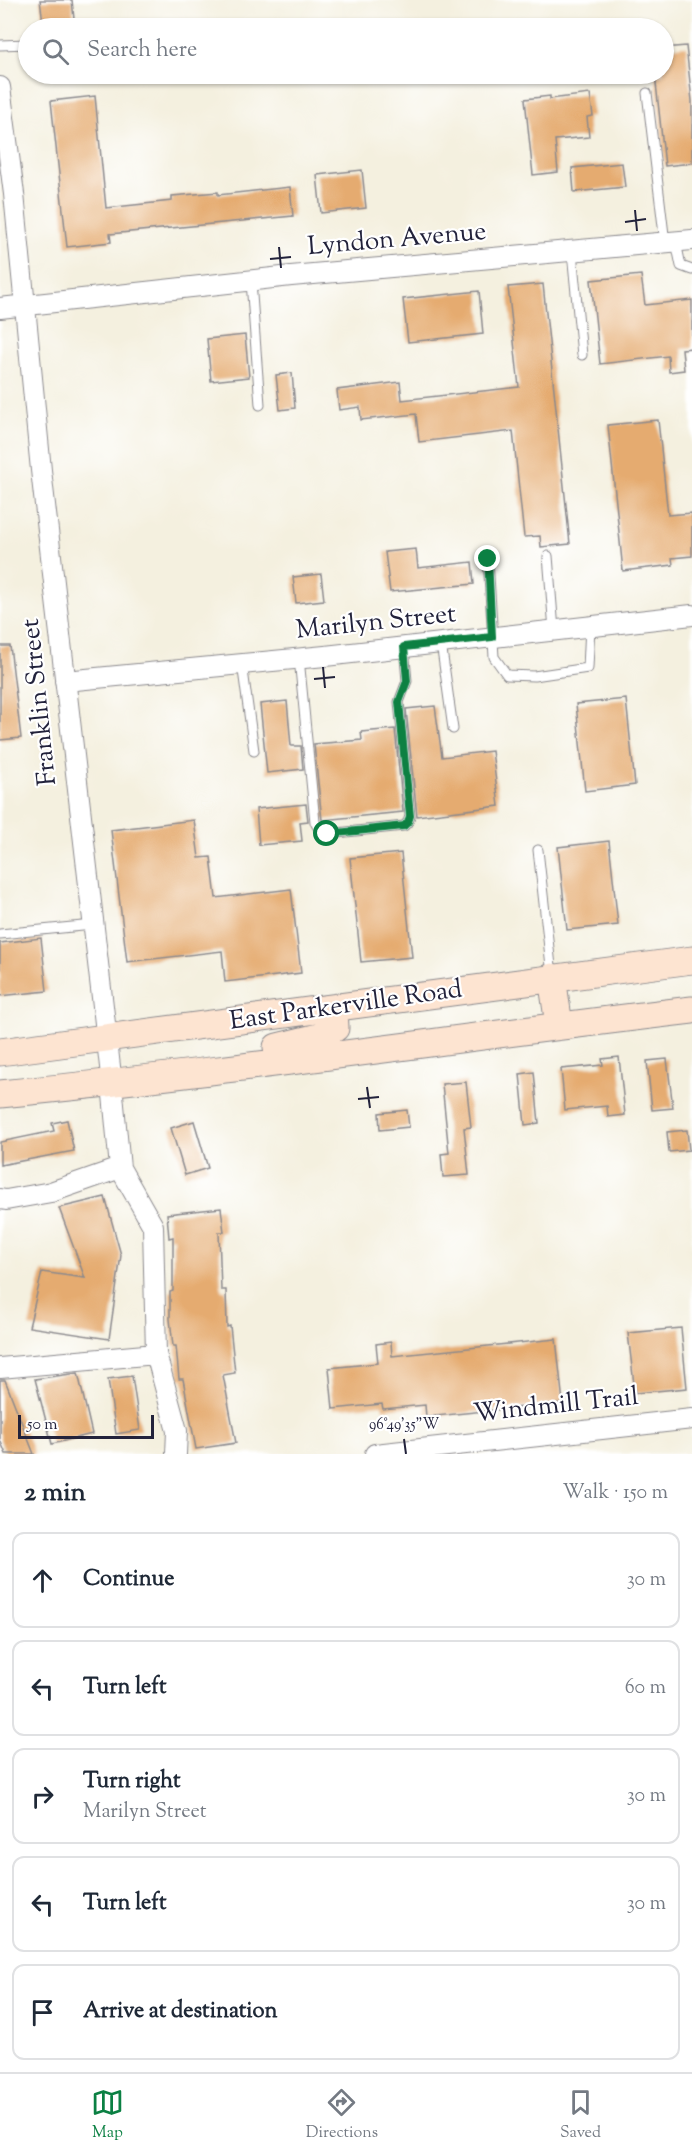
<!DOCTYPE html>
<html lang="en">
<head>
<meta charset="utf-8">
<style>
  body { margin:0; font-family:"Sorts Mill Goudy",serif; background:#f2f2f3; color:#1f2937 }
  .scale { position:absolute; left:18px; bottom:15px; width:136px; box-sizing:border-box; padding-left:6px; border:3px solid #22223b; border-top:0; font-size:16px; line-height:21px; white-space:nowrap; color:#22223b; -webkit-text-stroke:4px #fff; paint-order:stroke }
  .stop { position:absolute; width:18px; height:18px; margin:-14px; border:4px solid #0b8043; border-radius:50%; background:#fff }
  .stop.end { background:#0b8043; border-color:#fff; box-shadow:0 2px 6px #0008 }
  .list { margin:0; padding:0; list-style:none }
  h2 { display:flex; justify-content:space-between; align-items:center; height:78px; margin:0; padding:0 24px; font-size:26px }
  h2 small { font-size:20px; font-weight:400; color:#747a83 }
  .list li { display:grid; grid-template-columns:39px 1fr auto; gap:18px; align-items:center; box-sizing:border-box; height:96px; margin:0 12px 12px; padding:0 12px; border:2px solid #e0e1e3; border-radius:12px }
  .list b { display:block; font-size:22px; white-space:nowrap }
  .list p { margin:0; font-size:20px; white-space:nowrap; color:#747a83 }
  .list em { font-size:20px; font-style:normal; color:#747a83 }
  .icon { flex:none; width:33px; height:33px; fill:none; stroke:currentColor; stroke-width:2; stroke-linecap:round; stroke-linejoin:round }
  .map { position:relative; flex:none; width:692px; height:1454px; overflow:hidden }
  .search { position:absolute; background:#fff; box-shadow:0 2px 4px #0004; left:18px; right:18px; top:18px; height:66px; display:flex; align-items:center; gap:15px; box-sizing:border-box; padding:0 21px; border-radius:33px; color:#747a83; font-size:22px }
  .sheet { height:618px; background:#fff }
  nav { display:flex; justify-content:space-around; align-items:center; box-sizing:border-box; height:84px; border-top:2px solid #e0e1e3; background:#fff; font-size:16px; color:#747a83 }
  nav a { display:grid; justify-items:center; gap:3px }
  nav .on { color:#0b8043 }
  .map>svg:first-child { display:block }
  .building { fill:#e5ab70 }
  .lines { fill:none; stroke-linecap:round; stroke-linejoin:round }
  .lane-casing { stroke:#8b898d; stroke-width:11 }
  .street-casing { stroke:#8b898d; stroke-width:22 }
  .secondary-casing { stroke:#8b898d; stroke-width:29 }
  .lane { stroke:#fff; stroke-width:9 }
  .street { stroke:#fff; stroke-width:20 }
  .secondary { stroke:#fde4d1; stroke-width:27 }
  .route { stroke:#0b8043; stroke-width:8 }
  .ticks { fill:none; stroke:#22223b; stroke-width:2 }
  .labels { text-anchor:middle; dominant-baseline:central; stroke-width:4.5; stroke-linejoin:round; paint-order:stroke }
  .street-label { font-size:26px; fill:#22223b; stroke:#fff }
  .ticks-label { font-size:15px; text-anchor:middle; fill:#22223b; stroke:#fff; stroke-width:4.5; stroke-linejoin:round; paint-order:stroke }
</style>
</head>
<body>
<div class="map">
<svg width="692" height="1454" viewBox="0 0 692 1454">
  <rect width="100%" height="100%" fill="#fff"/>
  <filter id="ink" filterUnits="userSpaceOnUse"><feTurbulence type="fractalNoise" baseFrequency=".0167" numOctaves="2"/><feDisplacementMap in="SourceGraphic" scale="12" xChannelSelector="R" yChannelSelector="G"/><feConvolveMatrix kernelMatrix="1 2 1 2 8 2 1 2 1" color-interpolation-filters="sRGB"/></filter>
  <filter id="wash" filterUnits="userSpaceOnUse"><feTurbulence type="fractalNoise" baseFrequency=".008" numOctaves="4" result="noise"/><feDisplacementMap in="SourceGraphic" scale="24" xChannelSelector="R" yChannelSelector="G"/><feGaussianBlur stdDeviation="1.35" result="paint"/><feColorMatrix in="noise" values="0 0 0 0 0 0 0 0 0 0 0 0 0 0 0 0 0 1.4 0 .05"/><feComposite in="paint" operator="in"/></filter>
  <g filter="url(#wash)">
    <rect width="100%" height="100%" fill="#f4f0df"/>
    <g id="blocks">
      <path class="building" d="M 40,0 L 72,0 L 74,19 L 43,22 Z
        M 686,46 L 692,101 L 692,163 L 665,166 L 655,74 L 663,74 L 663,48 Z
        M 590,94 L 593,116 L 587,117 L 589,137 L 555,140 L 558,172 L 533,175 L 525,99 L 550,96 L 550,99 Z
        M 95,96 L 106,208 L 172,201 L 172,196 L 218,192 L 218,195 L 290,187 L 293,216 L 110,234 L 111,242 L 67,247 L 51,101 Z
        M 622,163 L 625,187 L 574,192 L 572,168 Z
        M 362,170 L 366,208 L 321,213 L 317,175 Z
        M 641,275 L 645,305 L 692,300 L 692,348 L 682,349 L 684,370 L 669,372 L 668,356 L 600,364 L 591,280 Z
        M 543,284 L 570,544 L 541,547 L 540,536 L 524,537 L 513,431 L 419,442 L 416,414 L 361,420 L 360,407 L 339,410 L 337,390 L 400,382 L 402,400 L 519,387 L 508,287 Z
        M 479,291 L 483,334 L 408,342 L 403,299 Z
        M 245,335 L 249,377 L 211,381 L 207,339 Z
        M 292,373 L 295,408 L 280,410 L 276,375 Z
        M 658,420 L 668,515 L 692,513 L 692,556 L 672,558 L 673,565 L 623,571 L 608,425 Z
        M 416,549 L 418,568 L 472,562 L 474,584 L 390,592 L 385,552 Z
        M 321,574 L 324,600 L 296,603 L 293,577 Z
        M 0,646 L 10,646 L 21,738 L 0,740 Z
        M 626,699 L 635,785 L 585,791 L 576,704 Z
        M 287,701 L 291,746 L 301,746 L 303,769 L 267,773 L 260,704 Z
        M 435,706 L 442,757 L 492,751 L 499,806 L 417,816 L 406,709 Z
        M 395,729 L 403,812 L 322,820 L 314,744 L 362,740 L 361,732 Z
        M 306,804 L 308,821 L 300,822 L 302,841 L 259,845 L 256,809 Z
        M 194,820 L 199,858 L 211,857 L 216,898 L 291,889 L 301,973 L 225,982 L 222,951 L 127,962 L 111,830 Z
        M 609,841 L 618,925 L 567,930 L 558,847 Z
        M 401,853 L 412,957 L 361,962 L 350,858 Z
        M 41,938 L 47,991 L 0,996 L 0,943 Z
        M 619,1057 L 625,1115 L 608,1117 L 607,1106 L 565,1110 L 561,1069 L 603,1065 L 602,1059 Z
        M 667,1059 L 673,1108 L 652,1110 L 647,1061 Z
        M 534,1072 L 539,1123 L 525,1125 L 520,1074 Z
        M 466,1082 L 471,1127 L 464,1128 L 469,1175 L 443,1177 L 441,1154 L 449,1153 L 442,1084 Z
        M 407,1110 L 409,1127 L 380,1130 L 379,1113 Z
        M 67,1120 L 74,1151 L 0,1165 L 0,1142 L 54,1131 L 52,1123 Z
        M 194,1121 L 208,1168 L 185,1175 L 171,1128 Z
        M 687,1130 L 689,1150 L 669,1152 L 667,1132 Z
        M 105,1197 L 121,1255 L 109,1339 L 29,1327 L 42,1272 L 85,1278 L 59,1208 Z
        M 221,1208 L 224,1232 L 219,1232 L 221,1290 L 226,1290 L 227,1327 L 230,1326 L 235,1373 L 223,1375 L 236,1443 L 196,1449 L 183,1379 L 179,1379 L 176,1346 L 173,1346 L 170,1319 L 170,1292 L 173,1291 L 173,1237 L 169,1238 L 167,1214 Z
        M 681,1328 L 687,1388 L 635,1393 L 628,1333 Z
        M 556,1339 L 563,1403 L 426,1417 L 425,1405 L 383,1409 L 382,1404 L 333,1409 L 329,1368 L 378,1363 L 376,1344 L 391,1342 L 392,1356 Z
        M 78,1373 L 92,1434 L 52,1444 L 35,1379 Z
        M 132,1376 L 140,1430 L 116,1434 L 108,1379 Z
        M 0,1380 L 5,1380 L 34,1454 L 6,1454 L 0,1440 Z"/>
    </g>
  </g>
  <g filter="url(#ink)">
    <use href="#blocks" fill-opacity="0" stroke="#8b898d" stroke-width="1.5"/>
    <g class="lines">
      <g class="lane-casing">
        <path id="lane" d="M 0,45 L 28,44
          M 647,93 L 665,243
          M 676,242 L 681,266 L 692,270
          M 572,252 L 582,355
          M 251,281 L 260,405
          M 548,556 L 554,630
          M 488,559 L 494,657 L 507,675 L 534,676 L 588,668 L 590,626
          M 441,643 L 453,729
          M 299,658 L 315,822 L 321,833 L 327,834 L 404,826 L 408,822 L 410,816 L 399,702 L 407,681 L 404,647
          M 242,663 L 254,751
          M 538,850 L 552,975
          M 0,934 L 93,925"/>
      </g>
      <g class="street-casing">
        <path id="street" d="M 0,87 L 14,194 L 41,470 L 112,1084 L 120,1168
          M 0,308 L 291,276 L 692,240
          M 65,681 L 325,656 L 692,615
          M 0,1199 L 6,1200 L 51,1192 L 120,1168 L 153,1226 L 156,1354 L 177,1431 L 176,1454
          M 0,1368 L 156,1354
          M 375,1454 L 692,1419"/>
      </g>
      <g class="secondary-casing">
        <path id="secondary" d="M 552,977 L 559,1025
          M 277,1047 L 322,1036 L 335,1028 L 334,1008
          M 0,1052 L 692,960
          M 0,1094 C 231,1072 461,1037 692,1010"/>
      </g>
      <use href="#lane" class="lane"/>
      <use href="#street" class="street"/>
      <use href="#secondary" class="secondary"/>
    </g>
  </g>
  <g class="lines" filter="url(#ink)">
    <path class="route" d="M 327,834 L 404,826 L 408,822 L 410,816 L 399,702 L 407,681 L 404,647 L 492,637 L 488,559"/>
  </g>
  <path class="ticks" d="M 635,210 L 637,231M 625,222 L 646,219M 279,247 L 281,268M 270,259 L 291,257M 323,667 L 325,688M 314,679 L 335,677M 367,1087 L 370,1108M 358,1099 L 379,1097M 404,1439 L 406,1454"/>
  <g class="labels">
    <g class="street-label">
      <text transform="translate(397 240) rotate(-5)">Lyndon Avenue</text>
      <text transform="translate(376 623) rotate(-6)">Marilyn Street</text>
      <text transform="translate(40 702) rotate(-96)">Franklin Street</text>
      <text transform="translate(346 1006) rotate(-8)">East Parkerville Road</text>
      <text transform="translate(556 1406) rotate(-6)">Windmill Trail</text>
    </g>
  </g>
  <g class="ticks-label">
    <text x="404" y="1429">96°49'35"W</text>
  </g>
</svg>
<div class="scale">50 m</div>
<div class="stop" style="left:327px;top:834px"></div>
<div class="stop end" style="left:488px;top:559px"></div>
<div class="search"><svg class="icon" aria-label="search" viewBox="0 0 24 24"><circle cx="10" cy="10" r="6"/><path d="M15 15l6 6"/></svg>Search here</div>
</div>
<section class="sheet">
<h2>2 min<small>Walk · 150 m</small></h2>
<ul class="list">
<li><svg class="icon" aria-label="ahead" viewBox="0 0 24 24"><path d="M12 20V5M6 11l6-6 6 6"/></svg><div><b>Continue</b></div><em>30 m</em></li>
<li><svg class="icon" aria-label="left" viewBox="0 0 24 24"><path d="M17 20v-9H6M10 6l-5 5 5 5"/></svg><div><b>Turn left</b></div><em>60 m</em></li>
<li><svg class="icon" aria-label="right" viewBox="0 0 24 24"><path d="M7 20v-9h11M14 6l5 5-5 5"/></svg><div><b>Turn right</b><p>Marilyn Street</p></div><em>30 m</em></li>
<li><svg class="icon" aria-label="left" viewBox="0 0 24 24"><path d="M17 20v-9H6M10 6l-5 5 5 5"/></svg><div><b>Turn left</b></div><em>30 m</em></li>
<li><svg class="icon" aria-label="arrive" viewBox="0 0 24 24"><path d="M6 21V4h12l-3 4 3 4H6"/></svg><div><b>Arrive at destination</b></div></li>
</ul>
</section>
<nav>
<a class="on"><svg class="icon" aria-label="map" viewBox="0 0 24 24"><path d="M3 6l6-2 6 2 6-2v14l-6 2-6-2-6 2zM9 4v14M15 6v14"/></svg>Map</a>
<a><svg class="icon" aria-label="directions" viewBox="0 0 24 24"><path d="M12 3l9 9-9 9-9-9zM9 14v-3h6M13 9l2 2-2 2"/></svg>Directions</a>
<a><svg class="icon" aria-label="saved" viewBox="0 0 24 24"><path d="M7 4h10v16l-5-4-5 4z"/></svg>Saved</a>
</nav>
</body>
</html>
